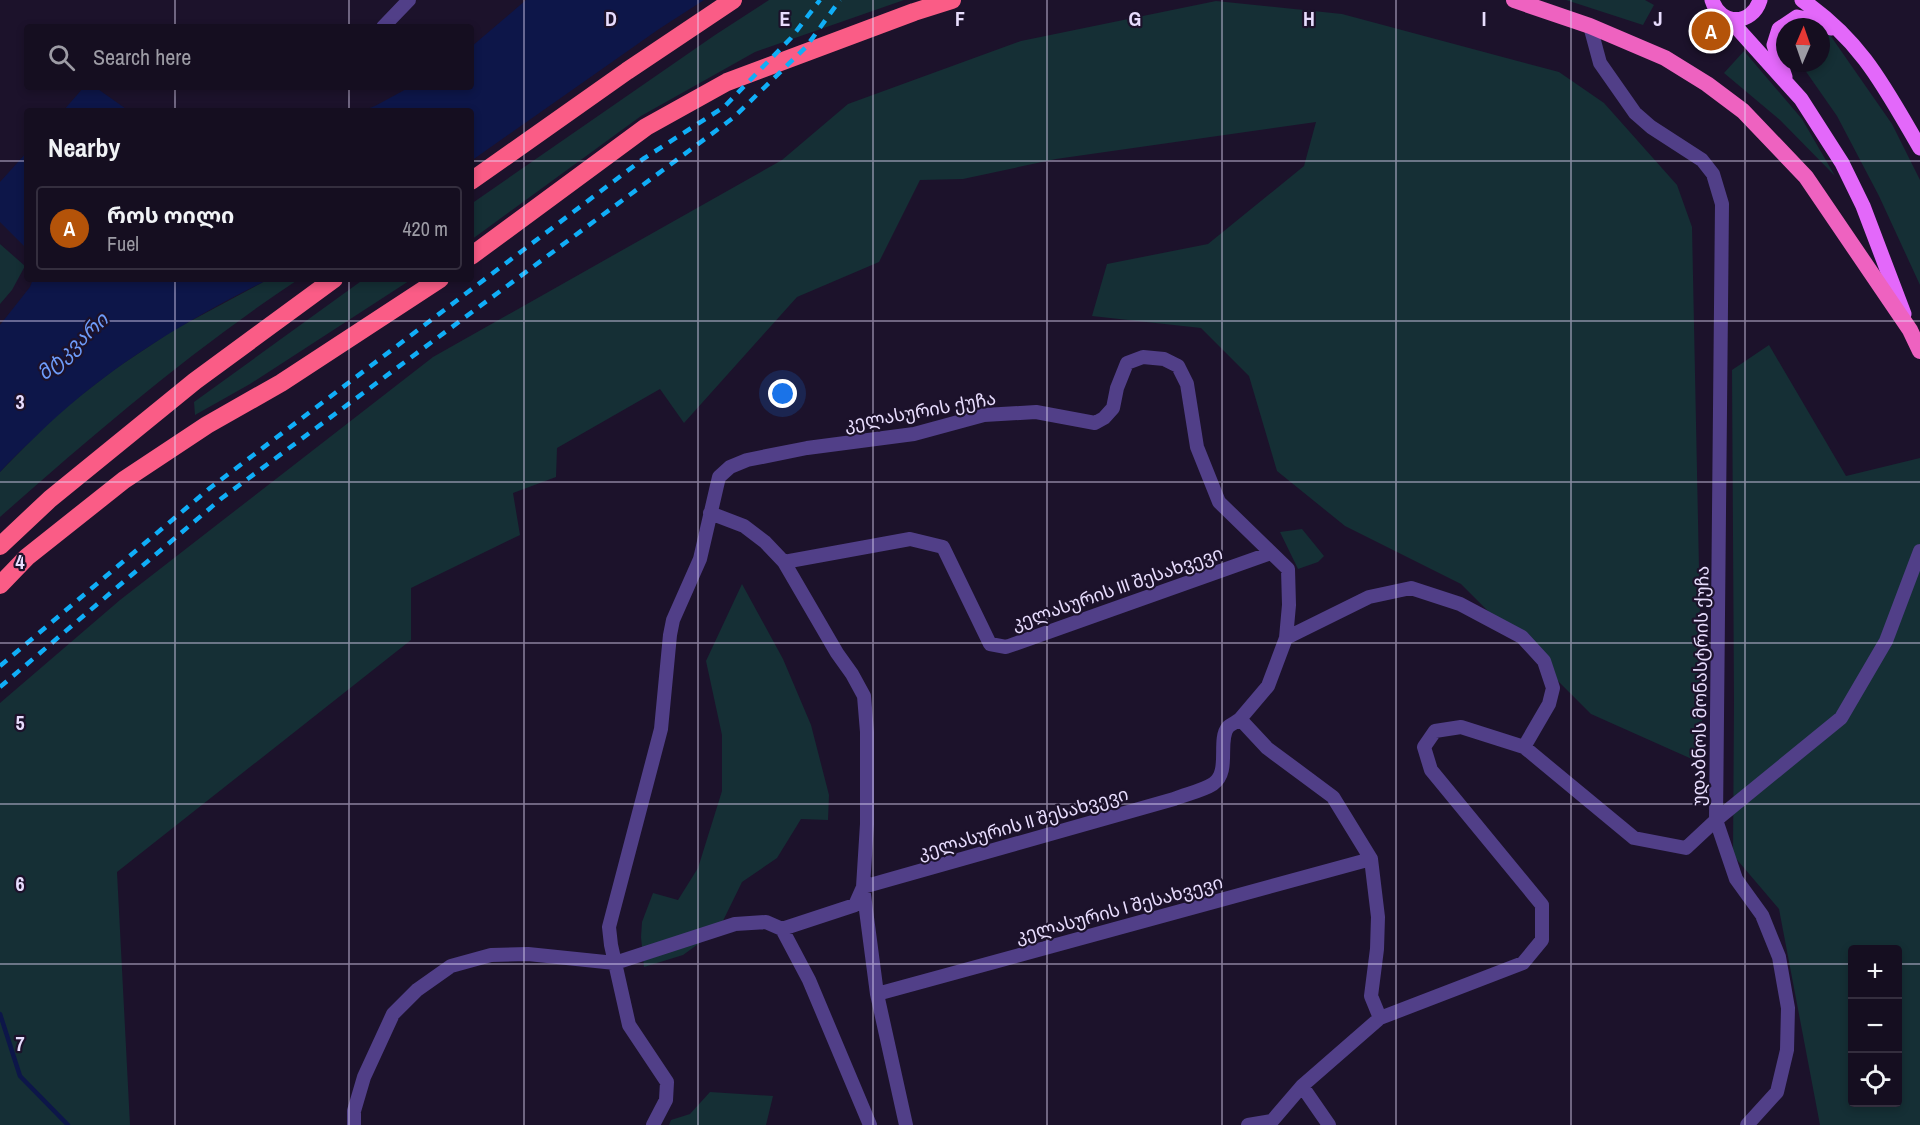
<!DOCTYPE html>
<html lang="en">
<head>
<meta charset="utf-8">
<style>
  body { margin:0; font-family:"Archivo Narrow","Noto Sans Georgian",sans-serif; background:#1e1729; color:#f1f3f6 }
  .controls { position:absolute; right:18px; bottom:18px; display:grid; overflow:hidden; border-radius:6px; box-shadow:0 3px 9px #0003 }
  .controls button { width:54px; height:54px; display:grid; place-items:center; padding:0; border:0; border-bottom:2px solid #342e3e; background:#150e20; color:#f1f3f6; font:30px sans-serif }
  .compass { position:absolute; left:1776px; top:18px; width:54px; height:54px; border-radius:50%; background:#150e20; box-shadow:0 3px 9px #0003; rotate:2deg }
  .you { position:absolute; left:783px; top:394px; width:21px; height:21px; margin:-15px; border:4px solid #fff; border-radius:50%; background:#1a73e8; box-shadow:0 0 0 9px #1a73e833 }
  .badge { display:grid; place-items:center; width:39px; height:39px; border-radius:50%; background:#b45309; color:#fff; font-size:20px; font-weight:700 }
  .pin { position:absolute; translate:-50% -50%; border:3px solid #fff; box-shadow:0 2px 6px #0006 }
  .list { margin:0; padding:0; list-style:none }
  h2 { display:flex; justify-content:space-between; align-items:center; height:78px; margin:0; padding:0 24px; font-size:26px }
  h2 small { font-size:20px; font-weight:400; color:#9d9ca5 }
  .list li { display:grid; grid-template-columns:39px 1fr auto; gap:18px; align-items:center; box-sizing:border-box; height:84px; margin:0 12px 12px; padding:0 12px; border:2px solid #342e3e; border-radius:6px }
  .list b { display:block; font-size:22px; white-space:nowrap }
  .list p { margin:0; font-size:20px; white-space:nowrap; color:#9d9ca5 }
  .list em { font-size:20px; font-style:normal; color:#9d9ca5 }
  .icon { flex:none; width:33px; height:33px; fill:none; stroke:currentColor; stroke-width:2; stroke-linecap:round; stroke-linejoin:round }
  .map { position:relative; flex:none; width:1920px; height:1125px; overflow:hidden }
  .search { position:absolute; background:#150e20; box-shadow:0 3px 9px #0003; left:24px; top:24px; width:450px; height:66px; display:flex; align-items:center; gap:15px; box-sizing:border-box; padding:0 21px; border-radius:6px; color:#9d9ca5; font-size:22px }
  .panel { position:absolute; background:#150e20; box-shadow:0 3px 9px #0003; left:24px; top:108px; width:450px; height:174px; border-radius:6px }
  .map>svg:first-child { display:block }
  .green { fill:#152f35; fill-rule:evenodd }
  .water { fill:#0d1649 }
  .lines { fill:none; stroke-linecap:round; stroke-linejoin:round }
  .stream { stroke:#0d1649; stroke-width:4.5 }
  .minor { stroke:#513f88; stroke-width:14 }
  .primary { stroke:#e368fa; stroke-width:15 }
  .trunk { stroke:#ee62c0; stroke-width:16 }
  .motorway { stroke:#fa5c86; stroke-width:18 }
  .rail { stroke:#10aef7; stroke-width:4.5; stroke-dasharray:9 8; stroke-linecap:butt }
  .grid { fill:none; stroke:#e8ddfe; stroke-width:1.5; stroke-opacity:0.55 }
  .labels { text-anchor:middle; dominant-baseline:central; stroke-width:4.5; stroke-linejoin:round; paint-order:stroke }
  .street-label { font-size:18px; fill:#e8ddfe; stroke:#1c122b }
  .water-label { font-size:20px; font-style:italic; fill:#6e9cfa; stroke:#1c122b }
  .grid-label { font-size:20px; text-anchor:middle; font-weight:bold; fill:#e8ddfe; stroke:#1c122b; stroke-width:4.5; stroke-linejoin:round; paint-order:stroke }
</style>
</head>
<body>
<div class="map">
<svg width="1920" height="1125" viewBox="0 0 1920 1125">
  <rect width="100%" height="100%" fill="#1c122b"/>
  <path class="green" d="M 769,0 L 904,0 L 755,52 L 641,116 L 471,240 L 471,204 L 715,35 Z
    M 1566,0 L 1645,0 L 1654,5 L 1643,25 Z
    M 1216,1 L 1342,14 L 1559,72 L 1604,103 L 1677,185 L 1692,227 L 1703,764 L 1591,714 L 1461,584 L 1345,526 L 1277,471 L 1249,376 L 1201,328 L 1092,316 L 1107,264 L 1208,244 L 1304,166 L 1316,122 L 1056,159 L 963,179 L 920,180 L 879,262 L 797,297 L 684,423 L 660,389 L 557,448 L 556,477 L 513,493 L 520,535 L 411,588 L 411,640 L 117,872 L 130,1125 L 0,1125 L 0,703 L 120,600 L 433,357 L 782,160 L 848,104 L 1021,41 Z
    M 1821,30 L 1830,35 L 1892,124 L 1920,180 L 1920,285 L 1879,196 L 1837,116 L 1800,63 L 1821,63 Z
    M 1744,51 L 1802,119 L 1835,176 L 1780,120 L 1724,73 Z
    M 0,244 L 25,266 L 12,290 L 0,304 Z
    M 269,279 L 299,279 C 193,349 95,433 0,517 L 0,472 L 58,413 L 115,369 L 172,331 Z
    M 364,279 L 412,279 L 250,384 L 195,415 L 194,402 Z
    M 1769,345 L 1846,476 L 1920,458 L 1920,1125 L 1820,1125 L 1779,909 L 1733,855 L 1734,702 L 1732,370 ZM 1852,950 L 1898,950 L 1898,1102 L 1852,1102 Z
    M 1302,529 L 1324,556 L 1318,562 L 1298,569 L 1280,532 Z
    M 742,584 L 783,659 L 811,725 L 829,795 L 828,820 L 801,819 L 777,858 L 742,882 L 719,929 L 683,955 L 644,967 L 641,937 L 642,922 L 653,893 L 678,900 L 698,868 L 722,791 L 722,735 L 706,661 Z
    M 710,1092 L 773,1096 L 766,1125 L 669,1125 L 671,1120 L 690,1114 Z"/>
  <path class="water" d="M 526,0 L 704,0 L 659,29 L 471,161 L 471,111 L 362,111 L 375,106 L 410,87 L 471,87 L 471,47 Z
    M 84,87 L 95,87 L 129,111 L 63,111 Z
    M 27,152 L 27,249 L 0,222 L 0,182 Z
    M 33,279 L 269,279 C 182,322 101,371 32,440 C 21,450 10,461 0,472 L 0,325 L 30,287 Z"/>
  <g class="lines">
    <path class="stream" d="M 0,1014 L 20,1076 L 68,1125"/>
    <path class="minor" d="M 1590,26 L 1600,63 L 1635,113 L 1651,127 L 1702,160 L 1713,174 L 1722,204 L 1716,820 L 1736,879 L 1762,915 L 1779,957 L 1788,1008 L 1787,1050 L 1777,1092 L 1747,1125
      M 383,27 L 409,0
      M 710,513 L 744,526 L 765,542 L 784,562 L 837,653 L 852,674 L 864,696 L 867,732 L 867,824 L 863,887 L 877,994 L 906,1125
      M 784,562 L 910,539 L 943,547 L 990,644 L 1006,647 L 1271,553
      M 782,929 L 855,905 L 863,887 L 1174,799 C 1186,794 1202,791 1213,784 C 1231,772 1217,740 1228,727 C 1231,724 1237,722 1240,719
      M 877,994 L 1371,859
      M 1380,1018 L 1371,996 L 1377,949 L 1378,917 L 1371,859 L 1333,797 L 1267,748 L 1240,719 L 1268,686 L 1286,638 L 1369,597 L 1411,588 L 1460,604 L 1522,637 L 1544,661 L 1553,688 L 1549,704 L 1524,747
      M 1302,1086 L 1329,1125
      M 354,1125 L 354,1111 L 364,1077 L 393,1014 L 417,990 L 451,966 L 491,955 L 528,954 L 615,963 L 735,924 L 766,922 L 782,929 L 809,980 L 870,1125
      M 653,1125 L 666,1100 L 667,1082 L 629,1025 L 611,945 L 609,927 L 661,729 L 670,635 L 673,620 L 700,559 L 719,477 L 730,467 L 747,460 L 807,448 L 914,434 L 984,415 L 1036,412 L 1095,423 L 1104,418 L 1113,408 L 1117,388 L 1127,363 L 1143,357 L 1164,359 L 1178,366 L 1187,384 L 1197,447 L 1219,502 L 1288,569 L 1289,605 L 1286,638
      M 1248,1125 L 1272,1121 L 1302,1086 L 1380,1018 L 1523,963 L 1542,940 L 1542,905 L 1431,770 L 1424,747 L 1435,731 L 1461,727 L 1524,747 L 1634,838 L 1686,848 L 1716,820 L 1841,718 L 1886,641 L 1920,551"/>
    <path class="primary" d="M 1712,0 C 1720,26 1752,26 1760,0
      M 1802,0 C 1862,41 1885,88 1920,148
      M 1729,19 L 1801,99 L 1842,163 L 1863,206 L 1904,314
      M 1785,77 L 1774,45 L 1779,29 L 1797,17 L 1820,22 L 1831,28"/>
    <path class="trunk" d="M 1514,0 L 1590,26 L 1665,58 L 1707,84 L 1743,111 L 1806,177 L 1910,330 L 1920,351"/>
    <path class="motorway" d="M 471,181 L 627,71 L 733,0
      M 471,256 L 646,127 L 727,82 L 914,12 L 952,0
      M 0,546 L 50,499 L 195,381 L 334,279
      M 0,585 L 27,557 L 124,480 L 207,425 L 281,383 L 440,279"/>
    <path class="rail" d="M 0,666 L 210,488 L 643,159 L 724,107 L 791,38 L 820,0
      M 0,687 L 222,498 L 733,118 L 806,47 L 840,0"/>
  </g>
  <path class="grid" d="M 175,0 L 175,27M 349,0 L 349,27M 524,0 L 524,1125M 698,0 L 698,1125M 873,0 L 873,1125M 1047,0 L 1047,1125M 1222,0 L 1222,1125M 1396,0 L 1396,1125M 1571,0 L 1571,1125M 1745,0 L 1745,1125M 175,87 L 175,111M 349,87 L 349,111M 0,161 L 27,161M 471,161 L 1920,161M 175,279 L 175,1125M 349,279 L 349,1125M 0,321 L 1920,321M 0,482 L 1920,482M 0,643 L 1920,643M 0,804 L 1920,804M 0,964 L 1852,964M 1898,964 L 1920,964"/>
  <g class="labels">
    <g class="street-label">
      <text transform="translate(920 411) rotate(-10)">კელასურის ქუჩა</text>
      <text transform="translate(1117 588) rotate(-19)">კელასურის III შესახვევი</text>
      <text transform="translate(1700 686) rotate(-89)">უდაბნოს მონასტრის ქუჩა</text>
      <text transform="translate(1023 823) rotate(-16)">კელასურის II შესახვევი</text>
      <text transform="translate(1119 909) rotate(-15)">კელასურის I შესახვევი</text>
    </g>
    <g class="water-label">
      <text transform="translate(72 346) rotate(-43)">მტკვარი</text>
    </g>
  </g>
  <g class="grid-label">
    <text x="611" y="26">D</text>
    <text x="785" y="26">E</text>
    <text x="960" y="26">F</text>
    <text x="1135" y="26">G</text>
    <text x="1309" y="26">H</text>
    <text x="1484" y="26">I</text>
    <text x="1658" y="26">J</text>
    <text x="20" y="409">3</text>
    <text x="20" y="569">4</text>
    <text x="20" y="730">5</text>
    <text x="20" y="891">6</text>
    <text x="20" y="1051">7</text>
  </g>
</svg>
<div class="controls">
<button>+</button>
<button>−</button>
<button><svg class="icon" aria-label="locate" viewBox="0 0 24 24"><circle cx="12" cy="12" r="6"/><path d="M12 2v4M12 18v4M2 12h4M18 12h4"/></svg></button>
</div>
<svg class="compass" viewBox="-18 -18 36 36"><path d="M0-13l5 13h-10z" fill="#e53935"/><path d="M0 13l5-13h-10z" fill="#9d9ca5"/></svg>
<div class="you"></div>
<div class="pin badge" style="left:1711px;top:31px">A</div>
<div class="search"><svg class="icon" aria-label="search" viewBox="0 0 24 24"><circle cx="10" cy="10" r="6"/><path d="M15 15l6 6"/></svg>Search here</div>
<section class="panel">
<h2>Nearby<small></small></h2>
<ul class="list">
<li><span class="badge">A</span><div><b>როს ოილი</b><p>Fuel</p></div><em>420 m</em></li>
</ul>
</section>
</div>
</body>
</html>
